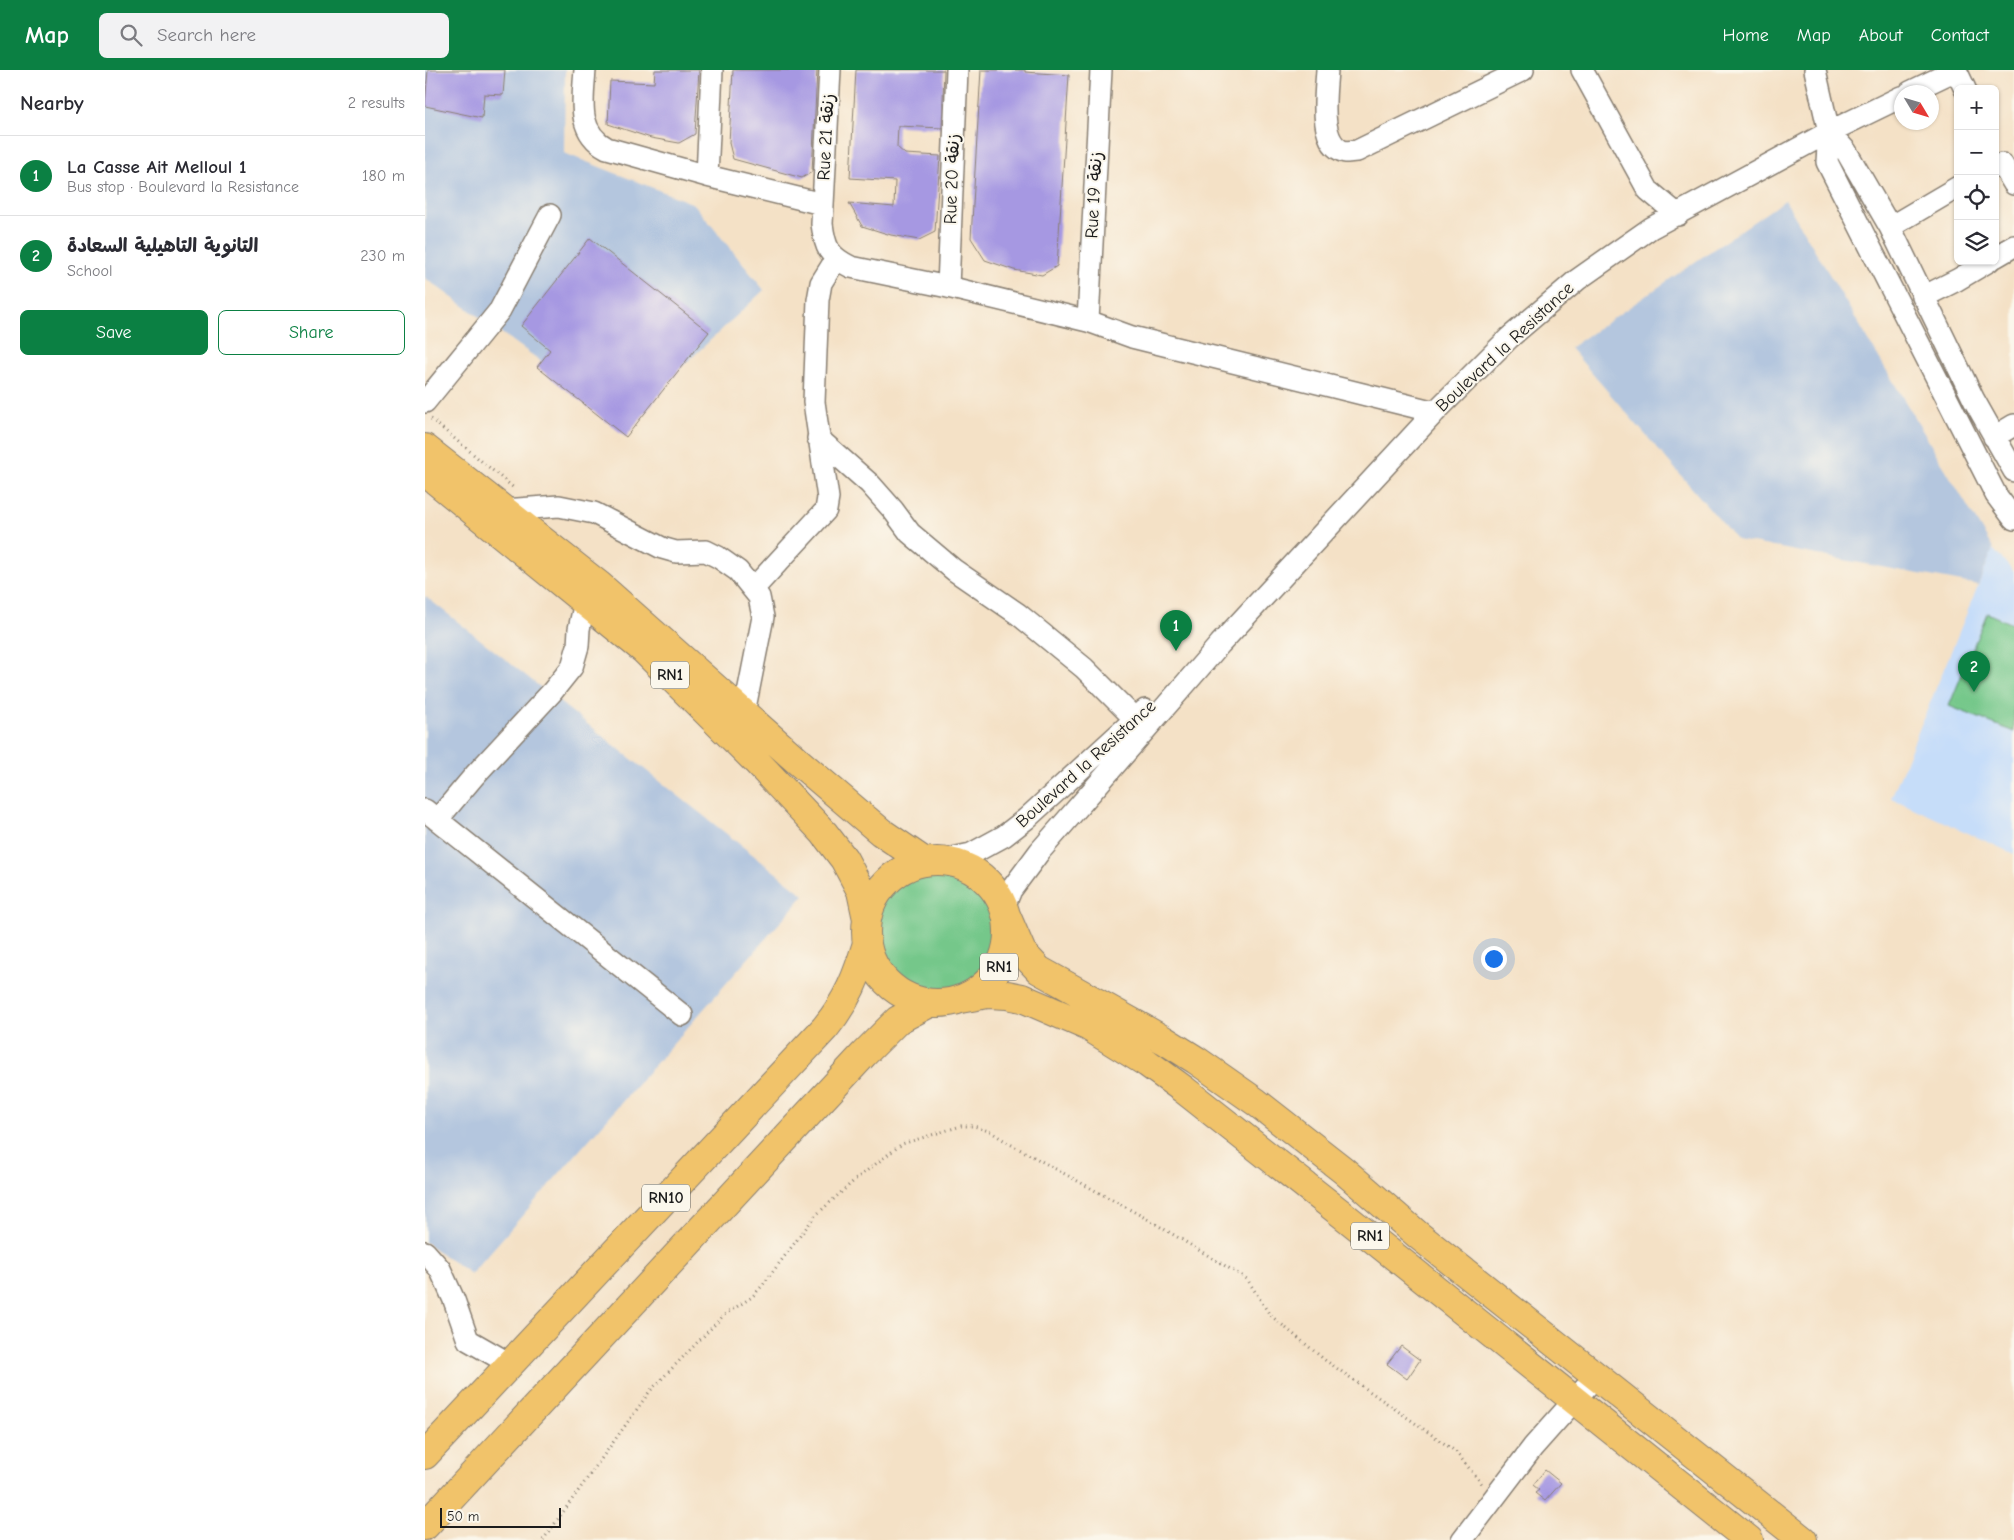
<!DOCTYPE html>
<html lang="en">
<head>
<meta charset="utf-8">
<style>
  body { margin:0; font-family:"Comic Neue","Playpen Sans Arabic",sans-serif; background:#f2f2f3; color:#2b2b33 }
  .controls { position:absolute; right:15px; top:15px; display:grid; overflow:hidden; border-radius:8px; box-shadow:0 1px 4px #0004 }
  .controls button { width:45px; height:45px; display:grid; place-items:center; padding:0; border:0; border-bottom:1px solid #e1e1e2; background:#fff; color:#2b2b33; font:25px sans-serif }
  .compass { position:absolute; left:1469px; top:15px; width:45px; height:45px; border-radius:50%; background:#fff; box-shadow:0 1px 4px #0004; rotate:128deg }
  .scale { position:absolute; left:15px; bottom:12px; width:121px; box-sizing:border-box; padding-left:5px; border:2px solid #1c1c1c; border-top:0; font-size:14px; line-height:18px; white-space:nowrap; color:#1c1c1c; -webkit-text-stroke:4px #fbf7ec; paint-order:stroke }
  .you { position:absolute; left:1068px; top:888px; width:18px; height:18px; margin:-12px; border:4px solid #fff; border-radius:50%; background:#1a73e8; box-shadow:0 0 0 8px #1a73e833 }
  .badge { display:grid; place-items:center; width:32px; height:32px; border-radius:50%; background:#0b8043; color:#fff; font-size:16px; font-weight:700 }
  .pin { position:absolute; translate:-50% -41px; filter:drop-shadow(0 1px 2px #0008) }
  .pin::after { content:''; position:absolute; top:26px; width:18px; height:15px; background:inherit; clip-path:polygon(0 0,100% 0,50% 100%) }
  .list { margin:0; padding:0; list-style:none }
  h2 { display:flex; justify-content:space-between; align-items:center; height:65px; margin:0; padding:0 20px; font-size:21px }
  h2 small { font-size:16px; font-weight:400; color:#7c7c81 }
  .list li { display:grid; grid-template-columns:32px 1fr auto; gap:15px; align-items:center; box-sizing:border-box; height:80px; padding:0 20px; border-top:1px solid #e1e1e2 }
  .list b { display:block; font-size:19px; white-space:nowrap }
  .list p { margin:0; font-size:16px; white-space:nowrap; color:#7c7c81 }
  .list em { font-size:16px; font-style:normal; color:#7c7c81 }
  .actions { display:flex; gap:10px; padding:15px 20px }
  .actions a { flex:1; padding:11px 0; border:1px solid #0b8043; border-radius:8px; text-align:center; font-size:18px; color:#0b8043 }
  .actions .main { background:#0b8043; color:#fff }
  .icon { flex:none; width:28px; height:28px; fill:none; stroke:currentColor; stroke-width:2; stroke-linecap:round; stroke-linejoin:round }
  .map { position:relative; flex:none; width:1589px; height:1470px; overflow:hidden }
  header { display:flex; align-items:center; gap:30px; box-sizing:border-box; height:70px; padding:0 25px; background:#0b8043; color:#fff }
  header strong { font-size:24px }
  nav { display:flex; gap:28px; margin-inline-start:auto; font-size:18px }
  .search { width:350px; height:45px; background:#f2f2f3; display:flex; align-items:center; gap:12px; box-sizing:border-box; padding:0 18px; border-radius:8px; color:#7c7c81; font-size:19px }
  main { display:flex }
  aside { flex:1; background:#fff }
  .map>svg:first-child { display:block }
  .built { fill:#c6ddf9 }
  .industrial { fill:#b4c6de }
  .green { fill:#75c78a; stroke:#487253 }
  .building { fill:#a698e2 }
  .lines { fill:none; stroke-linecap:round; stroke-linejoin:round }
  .minor-casing { stroke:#887e71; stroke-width:24 }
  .highway-casing { stroke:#887e71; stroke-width:30 }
  .path { stroke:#887e71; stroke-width:3; stroke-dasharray:1 4; stroke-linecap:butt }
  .minor { stroke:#fff; stroke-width:21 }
  .highway { stroke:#f1c36a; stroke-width:28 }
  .labels { text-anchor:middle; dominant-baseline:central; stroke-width:4; stroke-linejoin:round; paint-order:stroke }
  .shield { fill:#fbf7ec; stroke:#5f5e5a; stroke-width:1 }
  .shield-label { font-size:16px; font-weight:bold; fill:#1c1c1c }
  .street-label { font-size:18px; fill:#1c1c1c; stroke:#fbf7ec }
</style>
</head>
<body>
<header>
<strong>Map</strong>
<div class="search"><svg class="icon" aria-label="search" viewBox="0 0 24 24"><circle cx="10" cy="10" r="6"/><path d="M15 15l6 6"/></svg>Search here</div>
<nav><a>Home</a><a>Map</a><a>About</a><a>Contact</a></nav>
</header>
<main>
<aside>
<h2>Nearby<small>2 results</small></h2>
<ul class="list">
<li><span class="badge">1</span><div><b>La Casse Ait Melloul 1</b><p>Bus stop · Boulevard la Resistance</p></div><em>180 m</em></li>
<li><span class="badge">2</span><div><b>التانوية التاهيلية السعادة</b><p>School</p></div><em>230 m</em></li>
</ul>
<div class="actions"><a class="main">Save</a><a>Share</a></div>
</aside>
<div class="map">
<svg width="1589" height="1470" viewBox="0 0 1589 1470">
  <rect width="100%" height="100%" fill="#fbf7ec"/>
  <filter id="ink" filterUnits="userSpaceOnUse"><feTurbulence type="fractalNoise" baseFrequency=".02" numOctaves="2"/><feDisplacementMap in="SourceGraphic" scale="10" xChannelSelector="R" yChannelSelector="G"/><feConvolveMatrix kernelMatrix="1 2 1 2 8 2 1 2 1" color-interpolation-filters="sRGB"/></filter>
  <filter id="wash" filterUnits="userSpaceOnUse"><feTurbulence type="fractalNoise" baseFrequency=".0096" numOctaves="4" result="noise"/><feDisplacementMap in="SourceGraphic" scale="20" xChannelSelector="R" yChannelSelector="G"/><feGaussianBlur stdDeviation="1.12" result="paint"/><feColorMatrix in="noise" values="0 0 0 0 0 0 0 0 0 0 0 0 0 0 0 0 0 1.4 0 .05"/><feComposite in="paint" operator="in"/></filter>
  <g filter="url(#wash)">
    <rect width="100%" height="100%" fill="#f4e1c6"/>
    <path class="built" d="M 1568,479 L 1589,502 L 1589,784 L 1466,728 Z"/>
    <path class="industrial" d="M 0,0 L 140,0 L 139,83 L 269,134 L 339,220 L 199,351 L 0,208 Z
      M 1360,130 L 1568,479 L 1553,515 L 1312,470 L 1145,278 Z
      M 0,526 L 379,825 L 46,1204 L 0,1172 Z"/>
    <path class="green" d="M 1562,543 L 1589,555 L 1589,662 L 1524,636 Z
      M450 862a62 62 0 1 1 124 0a62 62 0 1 1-124 0Z"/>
    <g id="blocks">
      <path class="building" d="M 3,0 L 80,0 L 78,25 L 59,24 L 57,48 L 0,36 Z
        M 230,0 L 274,0 L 270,64 L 254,73 L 226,68 L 183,54 L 185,11 L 229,13 Z
        M 308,0 L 392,0 L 387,102 L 377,108 L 308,89 L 304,73 Z
        M 431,0 L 519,0 L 517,58 L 473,56 L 472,77 L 480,84 L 515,86 L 510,162 L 494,170 L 466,165 L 437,156 L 424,133 L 469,137 L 470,111 L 425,108 Z
        M 556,0 L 600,0 L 600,2 L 644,5 L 632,196 L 617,205 L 589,200 L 560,190 L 546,168 Z
        M 165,168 L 284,262 L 201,367 L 112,297 L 125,280 L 96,256 Z
        M 976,1276 L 995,1290 L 982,1309 L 962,1294 Z
        M 1120,1400 L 1136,1413 L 1120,1431 L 1110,1423 L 1114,1420 L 1108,1415 Z"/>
    </g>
  </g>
  <g filter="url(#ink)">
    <use href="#blocks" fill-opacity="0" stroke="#887e71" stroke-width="1"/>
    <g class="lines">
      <g class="minor-casing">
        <path id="minor" d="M 160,0 C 158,29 151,62 182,78 L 282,106 L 397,134
          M 405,0 L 397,154 C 400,177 403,186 426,197 L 523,217 L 663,251 L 707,267 L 1010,342
          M 902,0 C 901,21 892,74 920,82 C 923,82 929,81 932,81 L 1098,0
          M 1157,0 L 1223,120 L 1253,145
          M 1390,0 L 1404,62 L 1402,92 L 1571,425 L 1589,449
          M 1531,0 L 1540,19
          M 1485,22 L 1531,0
          M 1404,62 L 1421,81 L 1465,157 L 1549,330 L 1589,401
          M 1570,97 L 1577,94 L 1589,114
          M 282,106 L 287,0
          M 1465,157 L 1533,117
          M 1570,187 L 1589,176
          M 523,217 L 532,0
          M 1498,227 L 1532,210 L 1564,191
          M 663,251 L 676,0
          M 0,332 L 75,240 L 125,145
          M 1569,367 L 1589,355
          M 393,368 L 445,414 L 468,440 L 485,463 L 529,500 L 593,544 L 659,598 L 710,649
          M 79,440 L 134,436 L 169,443 L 237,478 L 251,482 L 281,481 L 293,487 L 313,501 L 334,527 L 338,547 L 319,643
          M 328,519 L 401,440 L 403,428 L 389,332 L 393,230 L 396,213 L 411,189
          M 0,740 L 257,945
          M 12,750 L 50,705 L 127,622 L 147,597 L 153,576 L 154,559 L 160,532
          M 514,791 L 546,784 L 579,766 L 601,749 L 720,640
          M 579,837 L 586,820 L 615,781 L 795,574 L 1010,342 L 1084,268 L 1152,210 L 1226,158 L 1404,62 L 1476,27
          M 0,1182 L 15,1199 L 29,1230 L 43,1270 L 85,1294
          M 1037,1470 L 1108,1377 L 1171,1306"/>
      </g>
      <g class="highway-casing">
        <path id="highway" d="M 0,378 L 174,515 L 376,694 L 456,762 L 500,792
          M 0,402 L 219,580 L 331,691 L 399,763 L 419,789 L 436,821 L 442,849
          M441 862a71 71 0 1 1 142 0a71 71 0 1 1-142 0Z
          M 581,845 L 597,882 L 614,900 L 739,970 L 771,990 L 831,1032 L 918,1100 L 993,1165 L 1378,1470
          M 535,929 L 563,924 L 582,925 L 597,928 L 664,957 L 722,993 L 758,1019 L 918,1145 L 1324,1470
          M 0,1385 L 400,958 C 423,930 432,906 442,873
          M 0,1456 L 439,984 L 473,950 L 505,933"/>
      </g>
      <path class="path" d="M 6,349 L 90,419
        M 118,1470 L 225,1321 L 299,1245 L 327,1227 L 337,1216 L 390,1146 L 432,1108 L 477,1074 L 536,1056 L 549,1056 L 566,1062 L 585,1074 L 724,1150 L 822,1209 L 845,1245 L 900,1290 L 1030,1381 L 1057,1414"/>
      <use href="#minor" class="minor"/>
      <use href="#highway" class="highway"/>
    </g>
  </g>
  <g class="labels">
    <g class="shield">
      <rect x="226" y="591.5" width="38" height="27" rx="4"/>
      <rect x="555" y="883.5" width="38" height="27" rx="4"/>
      <rect x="217" y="1114.5" width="48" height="27" rx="4"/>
      <rect x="926" y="1152.5" width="38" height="27" rx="4"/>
    </g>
    <g class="shield-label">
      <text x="245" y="605">RN1</text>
      <text x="574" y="897">RN1</text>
      <text x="241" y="1128">RN10</text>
      <text x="945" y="1166">RN1</text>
    </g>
    <g class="street-label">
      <text transform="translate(401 67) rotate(-87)">Rue 21 زنقة</text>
      <text transform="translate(527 109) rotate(-88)">Rue 20 زنقة</text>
      <text transform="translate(669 125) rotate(-87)">Rue 19 زنقة</text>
      <text transform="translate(1080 277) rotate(-43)">Boulevard la Resistance</text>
      <text transform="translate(661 694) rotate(-42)">Boulevard la Resistance</text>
    </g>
  </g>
</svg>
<div class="controls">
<button>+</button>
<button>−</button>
<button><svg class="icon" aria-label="locate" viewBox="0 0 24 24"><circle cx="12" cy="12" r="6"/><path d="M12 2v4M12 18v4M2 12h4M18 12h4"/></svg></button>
<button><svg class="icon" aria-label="layers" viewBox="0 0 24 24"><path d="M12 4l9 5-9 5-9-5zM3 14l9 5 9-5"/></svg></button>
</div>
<svg class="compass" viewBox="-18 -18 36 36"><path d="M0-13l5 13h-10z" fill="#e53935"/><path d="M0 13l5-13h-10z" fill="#7c7c81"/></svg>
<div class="scale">50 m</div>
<div class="you"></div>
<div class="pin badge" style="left:751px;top:581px">1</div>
<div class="pin badge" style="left:1549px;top:622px">2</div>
</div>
</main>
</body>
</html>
